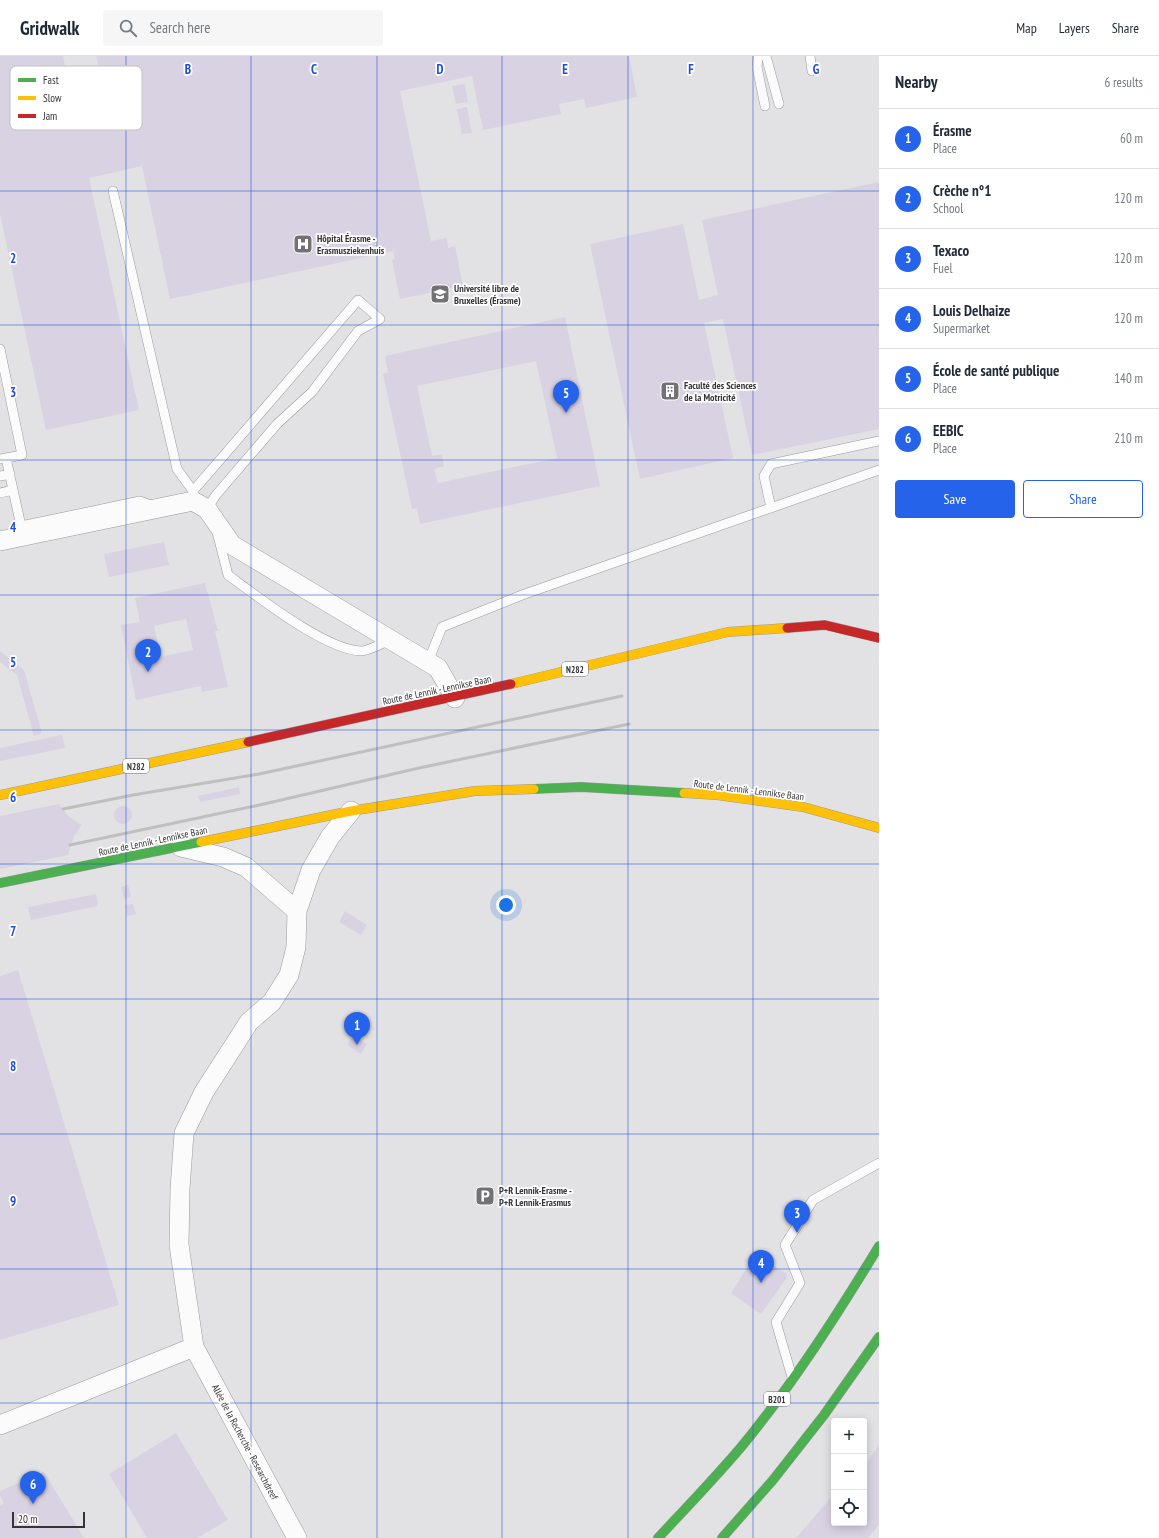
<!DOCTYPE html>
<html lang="en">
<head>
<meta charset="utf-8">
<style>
  body { margin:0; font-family:"PT Sans Narrow",sans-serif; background:#f6f6f7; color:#1f2937 }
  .controls { position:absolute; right:12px; bottom:12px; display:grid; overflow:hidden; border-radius:4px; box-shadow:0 2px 10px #0003 }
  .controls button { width:36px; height:36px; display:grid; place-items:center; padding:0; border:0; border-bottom:1px solid #e0e1e3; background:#fff; color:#1f2937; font:20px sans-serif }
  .scale { position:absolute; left:12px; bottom:10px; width:73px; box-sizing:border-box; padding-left:4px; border:2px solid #353537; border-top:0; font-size:11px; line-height:14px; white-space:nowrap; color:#353537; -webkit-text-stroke:3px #fff; paint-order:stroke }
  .you { position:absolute; left:506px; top:849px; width:14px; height:14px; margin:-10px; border:3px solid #fff; border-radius:50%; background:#1a73e8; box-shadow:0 0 0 6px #1a73e833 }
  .badge { display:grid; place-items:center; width:26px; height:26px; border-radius:50%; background:#2563eb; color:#fff; font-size:13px; font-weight:700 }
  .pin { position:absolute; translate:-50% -33px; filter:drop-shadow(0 1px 2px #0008) }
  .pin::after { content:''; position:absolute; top:21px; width:14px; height:12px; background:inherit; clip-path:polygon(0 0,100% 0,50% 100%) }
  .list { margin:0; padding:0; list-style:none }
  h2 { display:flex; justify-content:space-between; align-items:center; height:52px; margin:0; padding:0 16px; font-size:17px }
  h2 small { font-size:13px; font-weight:400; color:#747a83 }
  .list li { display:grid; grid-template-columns:26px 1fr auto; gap:12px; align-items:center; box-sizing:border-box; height:60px; padding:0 16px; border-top:1px solid #e0e1e3 }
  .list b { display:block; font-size:15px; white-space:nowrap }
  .list p { margin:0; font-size:13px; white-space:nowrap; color:#747a83 }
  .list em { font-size:13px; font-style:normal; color:#747a83 }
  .actions { display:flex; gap:8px; padding:12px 16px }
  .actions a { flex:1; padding:9px 0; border:1px solid #2563eb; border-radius:4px; text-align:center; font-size:14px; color:#2563eb }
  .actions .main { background:#2563eb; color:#fff }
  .icon { flex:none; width:22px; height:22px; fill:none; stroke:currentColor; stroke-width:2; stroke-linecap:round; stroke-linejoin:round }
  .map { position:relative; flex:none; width:879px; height:1482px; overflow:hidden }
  header { display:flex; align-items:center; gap:24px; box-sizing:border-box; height:56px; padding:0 20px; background:#fff; border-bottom:1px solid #e0e1e3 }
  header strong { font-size:19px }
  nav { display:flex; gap:22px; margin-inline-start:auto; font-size:14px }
  .search { width:280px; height:36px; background:#f6f6f7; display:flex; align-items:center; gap:10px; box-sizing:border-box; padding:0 14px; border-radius:4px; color:#747a83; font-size:15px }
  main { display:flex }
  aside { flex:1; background:#fff }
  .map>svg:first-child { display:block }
  .building { fill:#d9d2e2; fill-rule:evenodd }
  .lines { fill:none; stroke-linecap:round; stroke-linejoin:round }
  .lane-casing { stroke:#9a9a9c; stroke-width:10 }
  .street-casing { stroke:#9a9a9c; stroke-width:20 }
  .fast-casing { stroke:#9a9a9c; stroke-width:10 }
  .slow-casing { stroke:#9a9a9c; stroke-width:10 }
  .jam-casing { stroke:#9a9a9c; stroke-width:10 }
  .lane { stroke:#fbfbfb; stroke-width:9 }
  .street { stroke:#fbfbfb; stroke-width:19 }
  .fast { stroke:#4caf50; stroke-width:9 }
  .slow { stroke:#ffc107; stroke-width:9 }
  .jam { stroke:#c62828; stroke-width:9 }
  .rail { stroke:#bfbfbf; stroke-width:3 }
  .grid { fill:none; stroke:#1d4ed8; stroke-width:1; stroke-opacity:0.55 }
  .labels { text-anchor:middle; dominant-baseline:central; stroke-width:3.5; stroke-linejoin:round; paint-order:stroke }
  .shield { fill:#fff; stroke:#727273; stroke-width:1 }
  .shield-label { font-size:9px; font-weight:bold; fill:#353537 }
  .poi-label { font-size:10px; font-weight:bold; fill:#353537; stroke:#fff; text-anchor:start }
  .street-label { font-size:10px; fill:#353537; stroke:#fff }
  .key { fill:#fff; stroke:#c2c2c3; stroke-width:1 }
  .key-label { font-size:11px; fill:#353537 }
  .grid-label { font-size:13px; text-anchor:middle; font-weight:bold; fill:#1d4ed8; stroke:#fff; stroke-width:3.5; stroke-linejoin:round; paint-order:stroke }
</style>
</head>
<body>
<header>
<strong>Gridwalk</strong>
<div class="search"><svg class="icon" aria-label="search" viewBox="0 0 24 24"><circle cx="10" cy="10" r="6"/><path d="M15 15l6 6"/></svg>Search here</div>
<nav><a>Map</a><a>Layers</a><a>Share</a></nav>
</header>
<main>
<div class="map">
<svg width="879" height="1482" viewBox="0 0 879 1482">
  <rect width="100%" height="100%" fill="#e2e2e4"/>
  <path class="building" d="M 0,0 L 63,0 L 68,25 L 100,18 L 96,0 L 629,0 L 637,41 L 586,52 L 584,43 L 559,48 L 561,58 L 483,74 L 472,20 L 400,35 L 431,185 L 447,182 L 448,192 L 455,190 L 463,230 L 400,243 L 392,204 L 395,203 L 393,195 L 170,243 L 142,110 L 89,122 L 139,354 L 46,374 L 0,158 Z
    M 465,28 L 468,46 L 456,48 L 452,30 Z
    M 467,51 L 472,77 L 462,78 L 457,53 Z
    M 879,126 L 879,373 L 752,399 L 723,263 L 704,267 L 733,402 L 640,423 L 590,188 L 683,168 L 699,244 L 718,239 L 702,164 Z
    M 565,261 L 600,430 L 420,468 L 417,452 L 412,453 L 383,318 L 388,317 L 385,300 ZM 536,305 L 557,402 L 438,427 L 434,413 L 444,410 L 442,398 L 432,400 L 417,330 Z
    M 164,486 L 169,509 L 109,521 L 104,498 Z
    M 205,527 L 218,575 L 215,575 L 228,631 L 202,636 L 201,630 L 136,644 L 121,569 L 140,566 L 135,542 ZM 186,563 L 193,594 L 161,601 L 154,570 Z
    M 0,595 L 24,614 L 42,677 L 34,680 L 17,619 L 0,606 Z
    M 62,679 L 65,692 L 0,705 L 0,692 Z
    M 239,731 L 240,738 L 200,746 L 198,740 Z
    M 59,748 L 69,761 L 82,769 L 74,780 L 68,799 L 0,813 L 0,760 Z
    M114 759a9 9 0 1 1 18 0a9 9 0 1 1-18 0Z
    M 128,829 L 131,841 L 124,843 L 121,831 Z
    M 96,838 L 98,850 L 31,864 L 28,851 Z
    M 133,848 L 136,858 L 127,860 L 125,849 Z
    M 345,855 L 367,869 L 361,879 L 339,866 Z
    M 18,914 L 119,1249 L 0,1284 L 0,920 Z
    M 353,979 L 367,988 L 361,998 L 347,989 Z
    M 755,1199 L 761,1201 L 787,1218 L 786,1223 L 761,1258 L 731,1237 Z
    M 176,1377 L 228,1464 L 197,1482 L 147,1482 L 109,1418 Z
    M 879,1389 L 879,1469 L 868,1482 L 796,1482 L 834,1438 L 834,1467 L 864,1467 L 864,1411 Z
    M 44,1416 L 84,1482 L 0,1482 L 0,1450 L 4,1447 L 0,1440 L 0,1435 Z"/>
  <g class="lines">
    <g class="lane-casing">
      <path id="lane" d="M 758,0 L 757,11 L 765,50
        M 766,0 L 779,48
        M 810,0 L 812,15
        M 113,135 L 177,413 L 193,435
        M 0,293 L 22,399 L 6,402
        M 0,403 L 6,402 L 21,470 L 140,445 L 153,450
        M 0,420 L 10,418
        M 0,437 L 13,434
        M 193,445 L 193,435 L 358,244 L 380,263 L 358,275 L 312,336 L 277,368 L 216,439 L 207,453
        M 771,452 L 764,420 L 771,408 L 879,385
        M 217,476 L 228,519 C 257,540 325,594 361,595 C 369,595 382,587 390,584
        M 428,606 L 442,571 L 522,539 L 879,414
        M 792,1321 L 776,1266 L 800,1227 L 785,1189 L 813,1144 L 879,1107"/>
    </g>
    <g class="street-casing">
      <path id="street" d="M 0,485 L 193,445 L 207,453 L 232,489 L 438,612 L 455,642
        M 181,791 L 223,801 L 246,811 L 297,855 L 311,814 L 330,781 L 351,755
        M 0,1369 L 194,1291
        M 297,1482 L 194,1291 L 179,1189 L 180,1133 L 184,1077 L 204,1036 L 249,966 L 272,946 L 289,919 L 296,891 L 297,855"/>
    </g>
    <g class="fast-casing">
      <path id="fast" d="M 534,733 L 581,731 L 684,737
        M 0,827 L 201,786
        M 658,1482 C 686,1452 715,1422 742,1390 C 793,1328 837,1259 879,1190
        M 722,1482 L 773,1424 L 824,1359 L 879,1281"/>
    </g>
    <g class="slow-casing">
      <path id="slow" d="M 511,628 L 728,576 L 787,572
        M 684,737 L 717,739 L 803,751 L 879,772
        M 0,739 L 248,686
        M 201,786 L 351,755 L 475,735 L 534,733"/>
    </g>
    <g class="jam-casing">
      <path id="jam" d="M 787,572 L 825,569 L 879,582
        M 248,686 L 511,628"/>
    </g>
    <use href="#lane" class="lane"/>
    <use href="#street" class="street"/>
    <use href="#fast" class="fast"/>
    <use href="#slow" class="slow"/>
    <use href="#jam" class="jam"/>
    <path class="rail" d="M 63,753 L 133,739 L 259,718 L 622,640
      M 70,789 L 264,748 L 419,712 L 629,668"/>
  </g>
  <path class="grid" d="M 126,0 L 126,1482M 251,0 L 251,1482M 377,0 L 377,1482M 502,0 L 502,1482M 628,0 L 628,1482M 753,0 L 753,1482M 0,135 L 879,135M 0,269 L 879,269M 0,404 L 879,404M 0,539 L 879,539M 0,674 L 879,674M 0,808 L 879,808M 0,943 L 879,943M 0,1078 L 879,1078M 0,1213 L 879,1213M 0,1347 L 879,1347"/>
  <defs>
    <g id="hospital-square" transform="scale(1)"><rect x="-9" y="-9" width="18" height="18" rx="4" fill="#727274" stroke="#fff"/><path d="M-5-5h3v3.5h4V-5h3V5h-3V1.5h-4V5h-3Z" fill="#fff"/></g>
    <g id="university-square" transform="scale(1)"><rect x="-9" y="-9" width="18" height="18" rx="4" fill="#727274" stroke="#fff"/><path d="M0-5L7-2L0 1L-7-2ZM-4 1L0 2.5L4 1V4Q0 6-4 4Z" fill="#fff"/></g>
    <g id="building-square" transform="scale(1)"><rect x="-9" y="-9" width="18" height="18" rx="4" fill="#727274" stroke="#fff"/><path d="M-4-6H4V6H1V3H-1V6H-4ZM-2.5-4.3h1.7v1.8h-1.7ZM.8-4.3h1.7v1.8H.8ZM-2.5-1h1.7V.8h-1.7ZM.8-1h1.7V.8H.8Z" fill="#fff"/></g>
    <g id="parking-square" transform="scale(1)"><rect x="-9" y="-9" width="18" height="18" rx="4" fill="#727274" stroke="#fff"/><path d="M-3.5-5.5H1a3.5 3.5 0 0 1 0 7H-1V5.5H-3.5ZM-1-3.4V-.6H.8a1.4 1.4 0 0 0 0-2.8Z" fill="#fff"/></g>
  </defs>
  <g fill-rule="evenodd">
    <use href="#hospital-square" x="303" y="188"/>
    <use href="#university-square" x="440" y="238"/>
    <use href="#building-square" x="670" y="335"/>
    <use href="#parking-square" x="485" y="1140"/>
  </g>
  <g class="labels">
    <g class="shield">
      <rect x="562" y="606" width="26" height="14" rx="3"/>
      <rect x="123" y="703" width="26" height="14" rx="3"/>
      <rect x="764" y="1336" width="26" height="14" rx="3"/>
    </g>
    <g class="shield-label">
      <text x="575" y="613">N282</text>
      <text x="136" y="710">N282</text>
      <text x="777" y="1343">B201</text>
    </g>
    <g class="poi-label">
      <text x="317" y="182">Hôpital Érasme -<tspan x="317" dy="12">Erasmusziekenhuis</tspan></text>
      <text x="454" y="232">Université libre de<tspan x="454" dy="12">Bruxelles (Érasme)</tspan></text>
      <text x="684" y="329">Faculté des Sciences<tspan x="684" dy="12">de la Motricité</tspan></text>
      <text x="499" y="1134">P+R Lennik-Erasme -<tspan x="499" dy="12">P+R Lennik-Erasmus</tspan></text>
    </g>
    <g class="street-label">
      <text transform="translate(437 634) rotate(-12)">Route de Lennik - Lennikse Baan</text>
      <text transform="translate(749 734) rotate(7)">Route de Lennik - Lennikse Baan</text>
      <text transform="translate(153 785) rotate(-12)">Route de Lennik - Lennikse Baan</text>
      <text transform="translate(245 1386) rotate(62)">Allée de la Recherche - Researchdreef</text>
    </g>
  </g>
  <rect x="10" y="10" width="132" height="64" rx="6" class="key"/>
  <rect x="18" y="22" width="18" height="4" fill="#4caf50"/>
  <rect x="18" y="40" width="18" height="4" fill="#ffc107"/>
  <rect x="18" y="58" width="18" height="4" fill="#c62828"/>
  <g class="key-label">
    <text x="43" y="28">Fast</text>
    <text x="43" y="46">Slow</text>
    <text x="43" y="64">Jam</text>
  </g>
  <g class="grid-label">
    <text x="188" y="18">B</text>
    <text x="314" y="18">C</text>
    <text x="440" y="18">D</text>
    <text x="565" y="18">E</text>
    <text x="691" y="18">F</text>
    <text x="816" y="18">G</text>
    <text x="13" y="207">2</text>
    <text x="13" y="341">3</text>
    <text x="13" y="476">4</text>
    <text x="13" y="611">5</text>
    <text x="13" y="746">6</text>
    <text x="13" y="880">7</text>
    <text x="13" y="1015">8</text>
    <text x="13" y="1150">9</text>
  </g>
</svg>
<div class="controls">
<button>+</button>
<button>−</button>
<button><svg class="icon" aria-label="locate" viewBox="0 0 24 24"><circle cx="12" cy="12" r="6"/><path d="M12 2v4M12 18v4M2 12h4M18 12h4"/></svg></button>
</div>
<div class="scale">20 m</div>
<div class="you"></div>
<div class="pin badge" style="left:357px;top:989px">1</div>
<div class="pin badge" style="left:148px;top:616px">2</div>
<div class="pin badge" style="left:797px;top:1177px">3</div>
<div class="pin badge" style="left:761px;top:1227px">4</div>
<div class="pin badge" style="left:566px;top:357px">5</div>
<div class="pin badge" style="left:33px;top:1448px">6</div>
</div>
<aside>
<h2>Nearby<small>6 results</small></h2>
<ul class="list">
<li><span class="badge">1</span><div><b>Érasme</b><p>Place</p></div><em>60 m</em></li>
<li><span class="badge">2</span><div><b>Crèche n°1</b><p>School</p></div><em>120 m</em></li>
<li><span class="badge">3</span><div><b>Texaco</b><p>Fuel</p></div><em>120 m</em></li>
<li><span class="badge">4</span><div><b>Louis Delhaize</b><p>Supermarket</p></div><em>120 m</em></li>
<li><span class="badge">5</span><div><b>École de santé publique</b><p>Place</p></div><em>140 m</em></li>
<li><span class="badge">6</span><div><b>EEBIC</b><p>Place</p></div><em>210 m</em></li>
</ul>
<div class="actions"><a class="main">Save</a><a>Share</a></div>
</aside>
</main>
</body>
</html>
